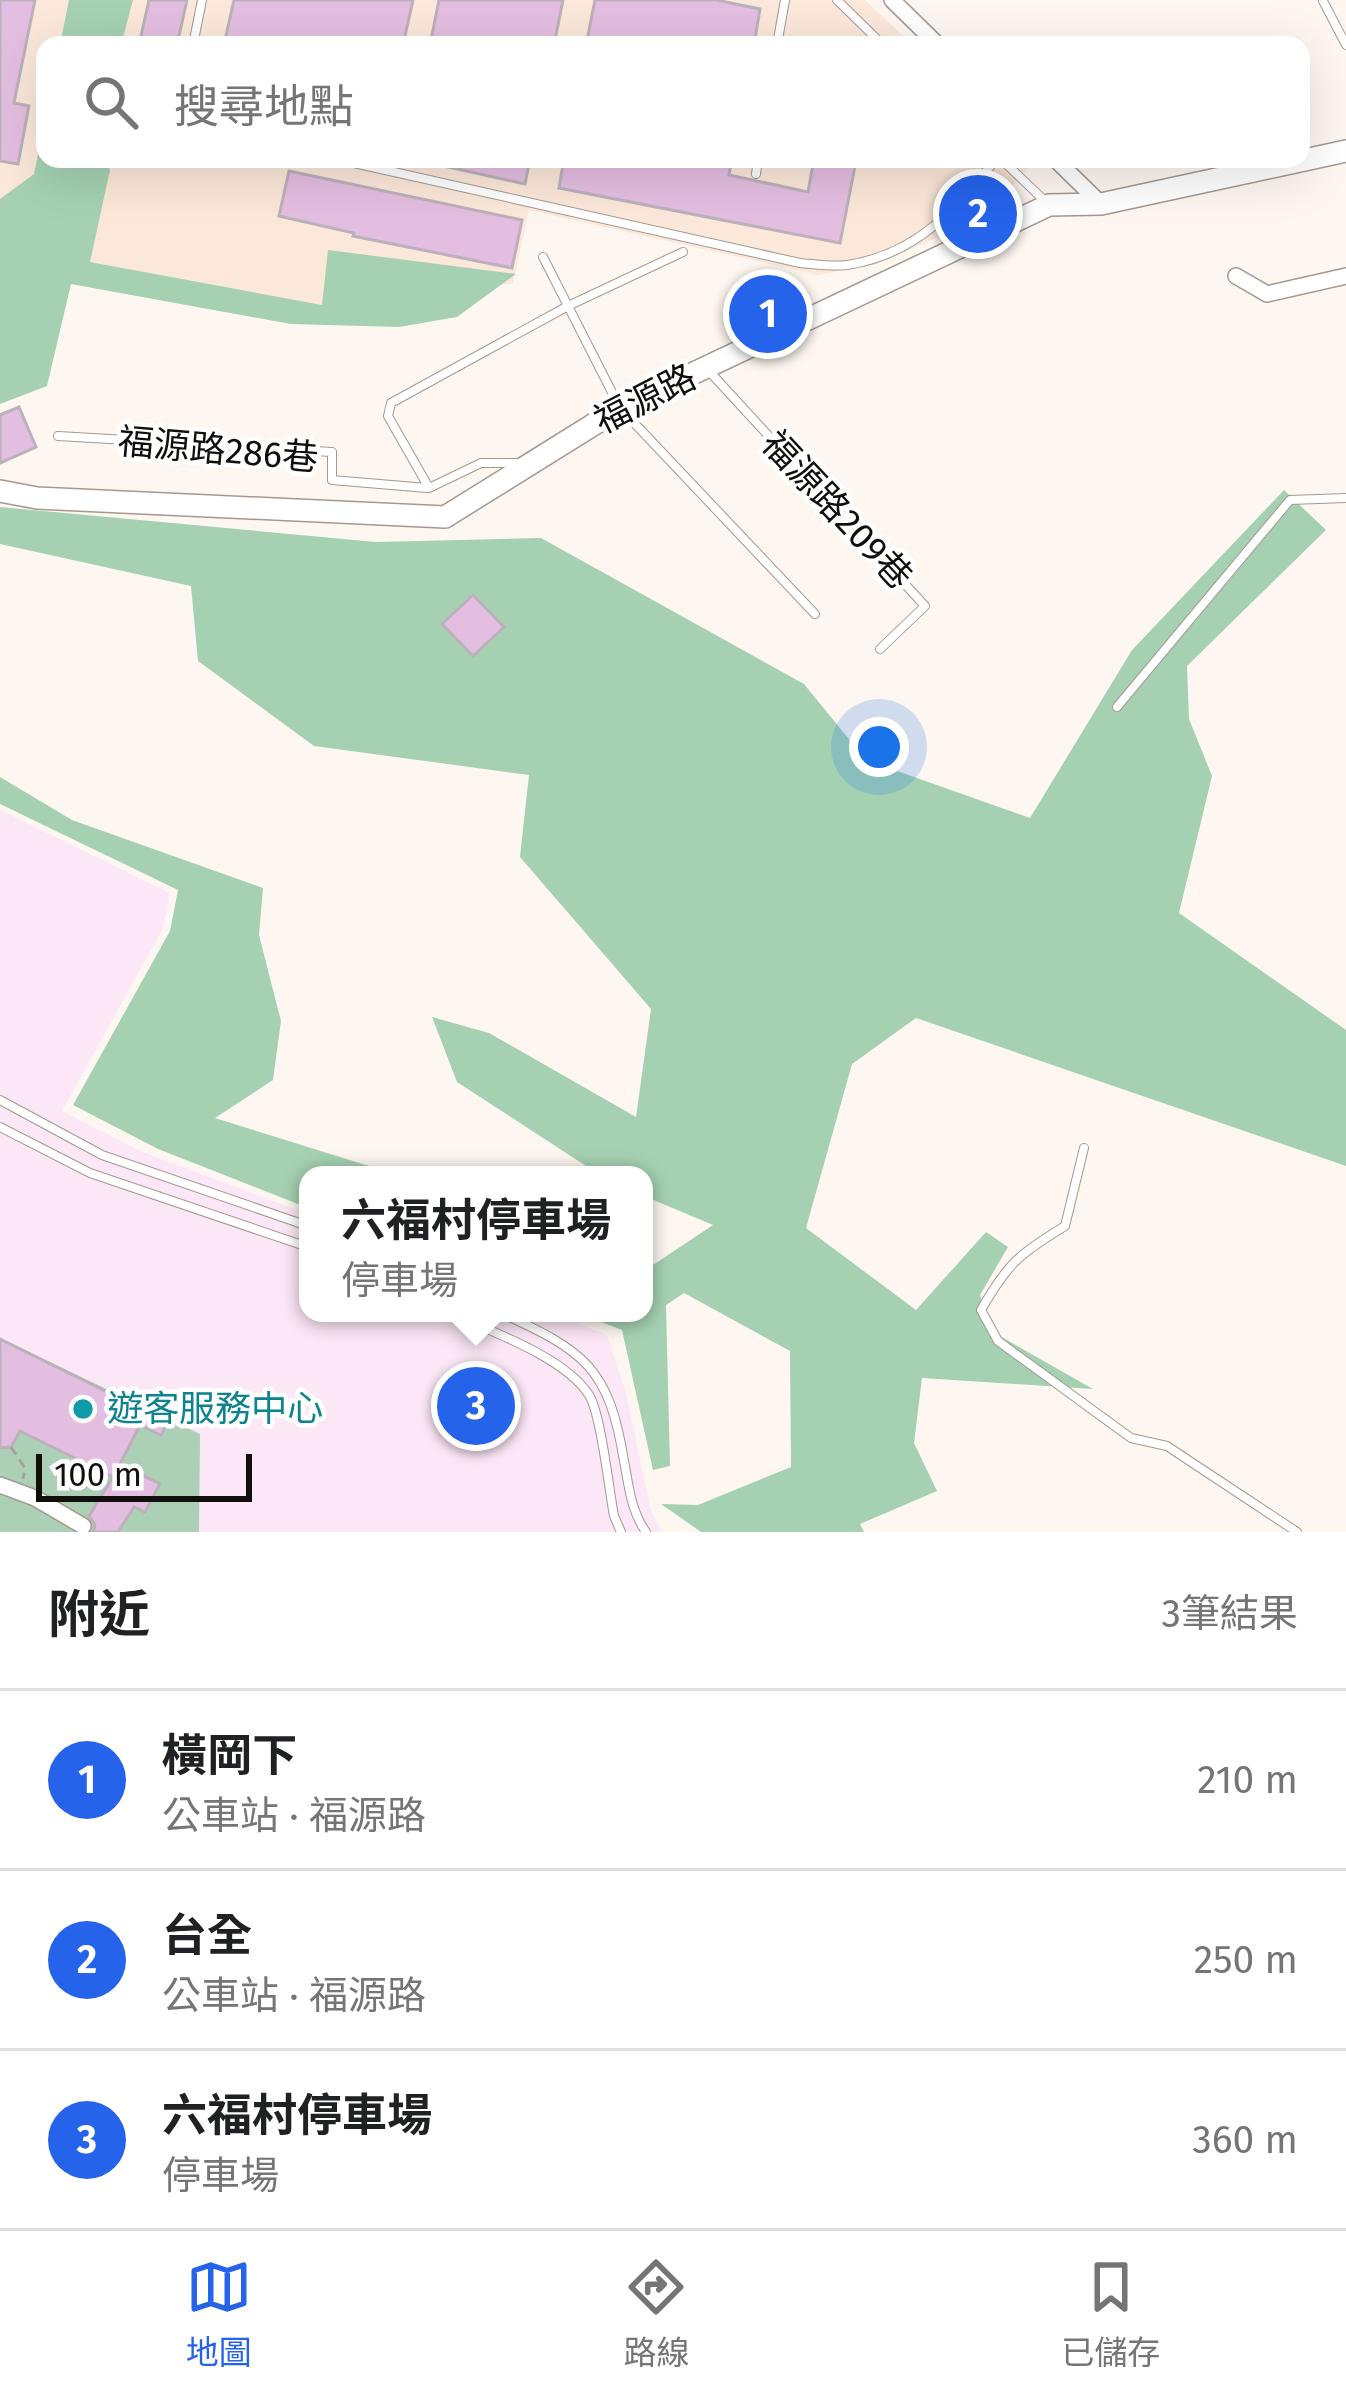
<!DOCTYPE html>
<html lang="zh-TW">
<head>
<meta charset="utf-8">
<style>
  body { margin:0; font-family:"Fira Sans","Noto Sans TC",sans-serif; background:#f2f2f2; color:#202124 }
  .scale { position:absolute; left:36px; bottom:30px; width:216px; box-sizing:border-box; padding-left:12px; border:6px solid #120e0b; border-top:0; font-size:33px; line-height:42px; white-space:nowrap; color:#120e0b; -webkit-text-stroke:9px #fff; paint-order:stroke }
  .you { position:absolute; left:879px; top:747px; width:42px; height:42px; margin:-30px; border:9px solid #fff; border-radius:50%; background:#1a73e8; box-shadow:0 0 0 18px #1a73e833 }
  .badge { display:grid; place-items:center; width:78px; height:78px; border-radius:50%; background:#2563eb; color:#fff; font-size:39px; font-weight:700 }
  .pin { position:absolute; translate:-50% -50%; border:6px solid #fff; box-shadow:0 3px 12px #0006 }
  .popup { position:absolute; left:299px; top:1166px; width:354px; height:156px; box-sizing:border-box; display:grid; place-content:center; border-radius:24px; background:#fff; filter:drop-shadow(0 3px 9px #0005); font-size:39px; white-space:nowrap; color:#757577 }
  .popup b { font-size:45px; color:#202124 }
  .popup::after { content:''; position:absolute; left:50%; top:100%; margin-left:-24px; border:24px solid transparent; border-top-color:#fff }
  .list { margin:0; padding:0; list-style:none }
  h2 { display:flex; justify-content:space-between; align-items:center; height:156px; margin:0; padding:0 48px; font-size:51px }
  h2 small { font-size:39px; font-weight:400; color:#757577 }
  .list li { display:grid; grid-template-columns:78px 1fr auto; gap:36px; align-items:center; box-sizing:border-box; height:180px; padding:0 48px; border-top:3px solid #e0e0e0 }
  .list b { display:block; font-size:45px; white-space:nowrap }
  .list p { margin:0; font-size:39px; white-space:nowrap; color:#757577 }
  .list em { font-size:39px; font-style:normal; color:#757577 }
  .icon { flex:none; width:66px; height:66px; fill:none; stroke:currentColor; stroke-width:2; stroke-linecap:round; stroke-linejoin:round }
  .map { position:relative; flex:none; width:1346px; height:1532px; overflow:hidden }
  .search { position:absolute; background:#fff; box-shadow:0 12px 48px #0002; left:36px; right:36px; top:36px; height:132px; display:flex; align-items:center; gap:30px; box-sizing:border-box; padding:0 42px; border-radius:24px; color:#757577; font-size:45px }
  .sheet { height:696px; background:#fff }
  nav { display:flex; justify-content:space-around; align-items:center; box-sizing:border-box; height:168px; border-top:3px solid #e0e0e0; background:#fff; font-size:33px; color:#757577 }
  nav a { display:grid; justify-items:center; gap:6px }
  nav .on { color:#2563eb }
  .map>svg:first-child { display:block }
  .commercial { fill:#fce7f6 }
  .built { fill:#fce8da }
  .green { fill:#abd0b5 }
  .forest { fill:#a5d1b2 }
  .building { fill:#e4bee1; stroke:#bcb1bb; stroke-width:3 }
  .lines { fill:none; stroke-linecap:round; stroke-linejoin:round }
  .lane-casing { stroke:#a49890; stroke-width:10 }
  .street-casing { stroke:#a49890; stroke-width:18 }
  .secondary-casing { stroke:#a49890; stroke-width:24 }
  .path { stroke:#a7a19c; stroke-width:3; stroke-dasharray:9 6; stroke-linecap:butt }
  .lane { stroke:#fff; stroke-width:8 }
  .street { stroke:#fff; stroke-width:15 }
  .secondary { stroke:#fff; stroke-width:21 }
  .culture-dot { fill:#0f9aa8; stroke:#fff; stroke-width:4.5 }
  .labels { text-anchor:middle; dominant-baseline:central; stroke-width:9; stroke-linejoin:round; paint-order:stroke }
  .street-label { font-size:36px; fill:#120e0b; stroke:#fff }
  .culture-label { font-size:36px; fill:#0d838f; stroke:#fff; text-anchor:start }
</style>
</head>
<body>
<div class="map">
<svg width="1346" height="1532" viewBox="0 0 1346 1532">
  <rect width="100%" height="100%" fill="#fef7f1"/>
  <path class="commercial" d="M 0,810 L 170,893 L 163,928 L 62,1111 L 143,1152 L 308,1214 L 308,1313 L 552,1313 L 607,1335 L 626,1393 L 651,1511 L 662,1532 L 0,1532 Z"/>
  <path class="built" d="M 0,0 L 865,0 L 913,45 L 45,45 L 45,159 L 1035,160 L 985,216 L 877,264 L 818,275 L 529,210 L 513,283 L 328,317 L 0,263 Z"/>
  <path class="green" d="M 0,1338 L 200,1434 L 199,1532 L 0,1532 Z"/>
  <path class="forest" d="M 69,0 L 133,0 L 121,45 L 60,45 Z
    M 45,121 L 45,159 L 106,159 L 110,170 L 90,262 L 322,305 L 328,250 L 516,274 L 457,317 L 399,327 L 291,324 L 71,284 L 47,386 L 0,404 L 0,199 L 34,174 Z
    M 1284,490 L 1326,530 L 1187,666 L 1189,719 L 1212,776 L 1179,913 L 1346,1030 L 1346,1166 L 916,1018 L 852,1064 L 806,1228 L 916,1310 L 986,1232 L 1008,1247 L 980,1295 L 991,1331 L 1093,1389 L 922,1378 L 914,1443 L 937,1491 L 860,1524 L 864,1532 L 701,1532 L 661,1504 L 698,1505 L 791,1467 L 790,1351 L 684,1293 L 666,1305 L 670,1466 L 653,1470 L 622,1330 L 578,1313 L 644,1313 L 644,1271 L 713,1225 L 644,1196 L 644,1175 L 600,1175 L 457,1082 L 432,1017 L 489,1033 L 636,1117 L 651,1009 L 520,857 L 529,775 L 314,746 L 198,661 L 191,586 L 0,544 L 0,507 L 376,542 L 541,538 L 804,684 L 866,760 L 1030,818 L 1132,650 Z
    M 0,777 L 72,820 L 263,888 L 259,935 L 281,1021 L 273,1080 L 215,1118 L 398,1175 L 308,1175 L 308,1208 L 158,1149 L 73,1105 L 170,931 L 178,890 L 0,804 Z"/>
  <path class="building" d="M 0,0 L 35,0 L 14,103 L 29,106 L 18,164 L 0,161 Z
    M 149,0 L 187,0 L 177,45 L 139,45 Z
    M 234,0 L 413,0 L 403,45 L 224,45 Z
    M 439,0 L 563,0 L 554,45 L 430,45 Z
    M 595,0 L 716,0 L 760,9 L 754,45 L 586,45 Z
    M 435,159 L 530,159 L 525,184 L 435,164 Z
    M 564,159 L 732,159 L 729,175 L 808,192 L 814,159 L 855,166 L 840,243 L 559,188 Z
    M 289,171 L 522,220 L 512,268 L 353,236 L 354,233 L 279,216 Z
    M 19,407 L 36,447 L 0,463 L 0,415 Z
    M 473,595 L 504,627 L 473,656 L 442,624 Z
    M 0,1339 L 168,1422 L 161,1435 L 140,1425 L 120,1464 L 160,1484 L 145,1512 L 134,1507 L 118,1532 L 93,1532 L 95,1525 L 89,1516 L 113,1477 L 20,1431 L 11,1447 L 0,1448 Z"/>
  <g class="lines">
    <g class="lane-casing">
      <path id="lane" d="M 837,0 L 883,45
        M 1323,1 L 1346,45
        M 193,45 L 202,0
        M 777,45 L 785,0
        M 336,159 L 800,263 C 814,264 832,267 847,265 C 915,255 956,210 996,159
        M 1001,159 L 1048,204
        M 756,174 L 758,159
        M 543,257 L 620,408 L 815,614
        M 708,370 L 925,606 L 880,649
        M 58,436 L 332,452 L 332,480 L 427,488
        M 520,463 L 481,463 L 429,488 L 388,416 L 391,403 L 568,306 L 683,252
        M 1117,707 L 1290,500 L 1346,498
        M 0,1100 L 102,1155 L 308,1226
        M 0,1127 L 90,1173 L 308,1247
        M 1084,1148 L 1065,1226 C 1019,1254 1008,1263 981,1310 L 998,1341 L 1131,1438 L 1167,1446 L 1297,1532
        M 450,1313 C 490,1331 565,1357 589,1395 C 601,1414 609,1490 614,1516 L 621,1532
        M 501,1313 C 585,1351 609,1368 624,1461 C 629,1487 631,1511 646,1532"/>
    </g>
    <g class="street-casing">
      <path id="street" d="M 892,0 L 938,45
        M 1055,159 L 1101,204
        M 1236,276 L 1267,294 L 1346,276
        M 0,1485 L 35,1498 L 83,1526"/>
    </g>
    <g class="secondary-casing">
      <path id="secondary" d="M 0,491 L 37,498 L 445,517 L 620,408 L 1049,205 L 1101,204 L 1346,151"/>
    </g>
    <path class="path" d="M 11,1447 L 25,1468 L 23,1479"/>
    <use href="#lane" class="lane"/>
    <use href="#street" class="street"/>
    <use href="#secondary" class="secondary"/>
  </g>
  <circle class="culture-dot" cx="83" cy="1409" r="12"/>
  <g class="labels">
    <g class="street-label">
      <text transform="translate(645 399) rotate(-27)">福源路</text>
      <text transform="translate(218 450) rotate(5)">福源路286巷</text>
      <text transform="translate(837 510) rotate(47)">福源路209巷</text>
    </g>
    <g class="culture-label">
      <text x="107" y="1409">遊客服務中心</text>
    </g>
  </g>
</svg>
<div class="scale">100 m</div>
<div class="you"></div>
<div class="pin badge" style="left:768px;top:314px">1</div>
<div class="pin badge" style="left:978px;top:214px">2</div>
<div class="pin badge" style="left:476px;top:1406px">3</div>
<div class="popup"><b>六福村停車場</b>停車場</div>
<div class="search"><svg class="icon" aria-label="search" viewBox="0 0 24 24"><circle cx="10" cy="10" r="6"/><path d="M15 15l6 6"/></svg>搜尋地點</div>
</div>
<section class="sheet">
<h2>附近<small>3筆結果</small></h2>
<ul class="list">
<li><span class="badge">1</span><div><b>橫岡下</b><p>公車站 · 福源路</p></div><em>210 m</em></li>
<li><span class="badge">2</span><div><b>台全</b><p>公車站 · 福源路</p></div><em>250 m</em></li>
<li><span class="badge">3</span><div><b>六福村停車場</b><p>停車場</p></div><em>360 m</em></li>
</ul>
</section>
<nav>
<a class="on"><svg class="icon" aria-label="map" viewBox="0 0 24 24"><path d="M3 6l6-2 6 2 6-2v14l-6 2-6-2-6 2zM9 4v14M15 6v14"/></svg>地圖</a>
<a><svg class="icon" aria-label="directions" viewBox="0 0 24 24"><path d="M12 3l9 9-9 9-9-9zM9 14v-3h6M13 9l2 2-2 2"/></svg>路線</a>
<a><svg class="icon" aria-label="saved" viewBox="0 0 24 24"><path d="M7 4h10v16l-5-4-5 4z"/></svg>已儲存</a>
</nav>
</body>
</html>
